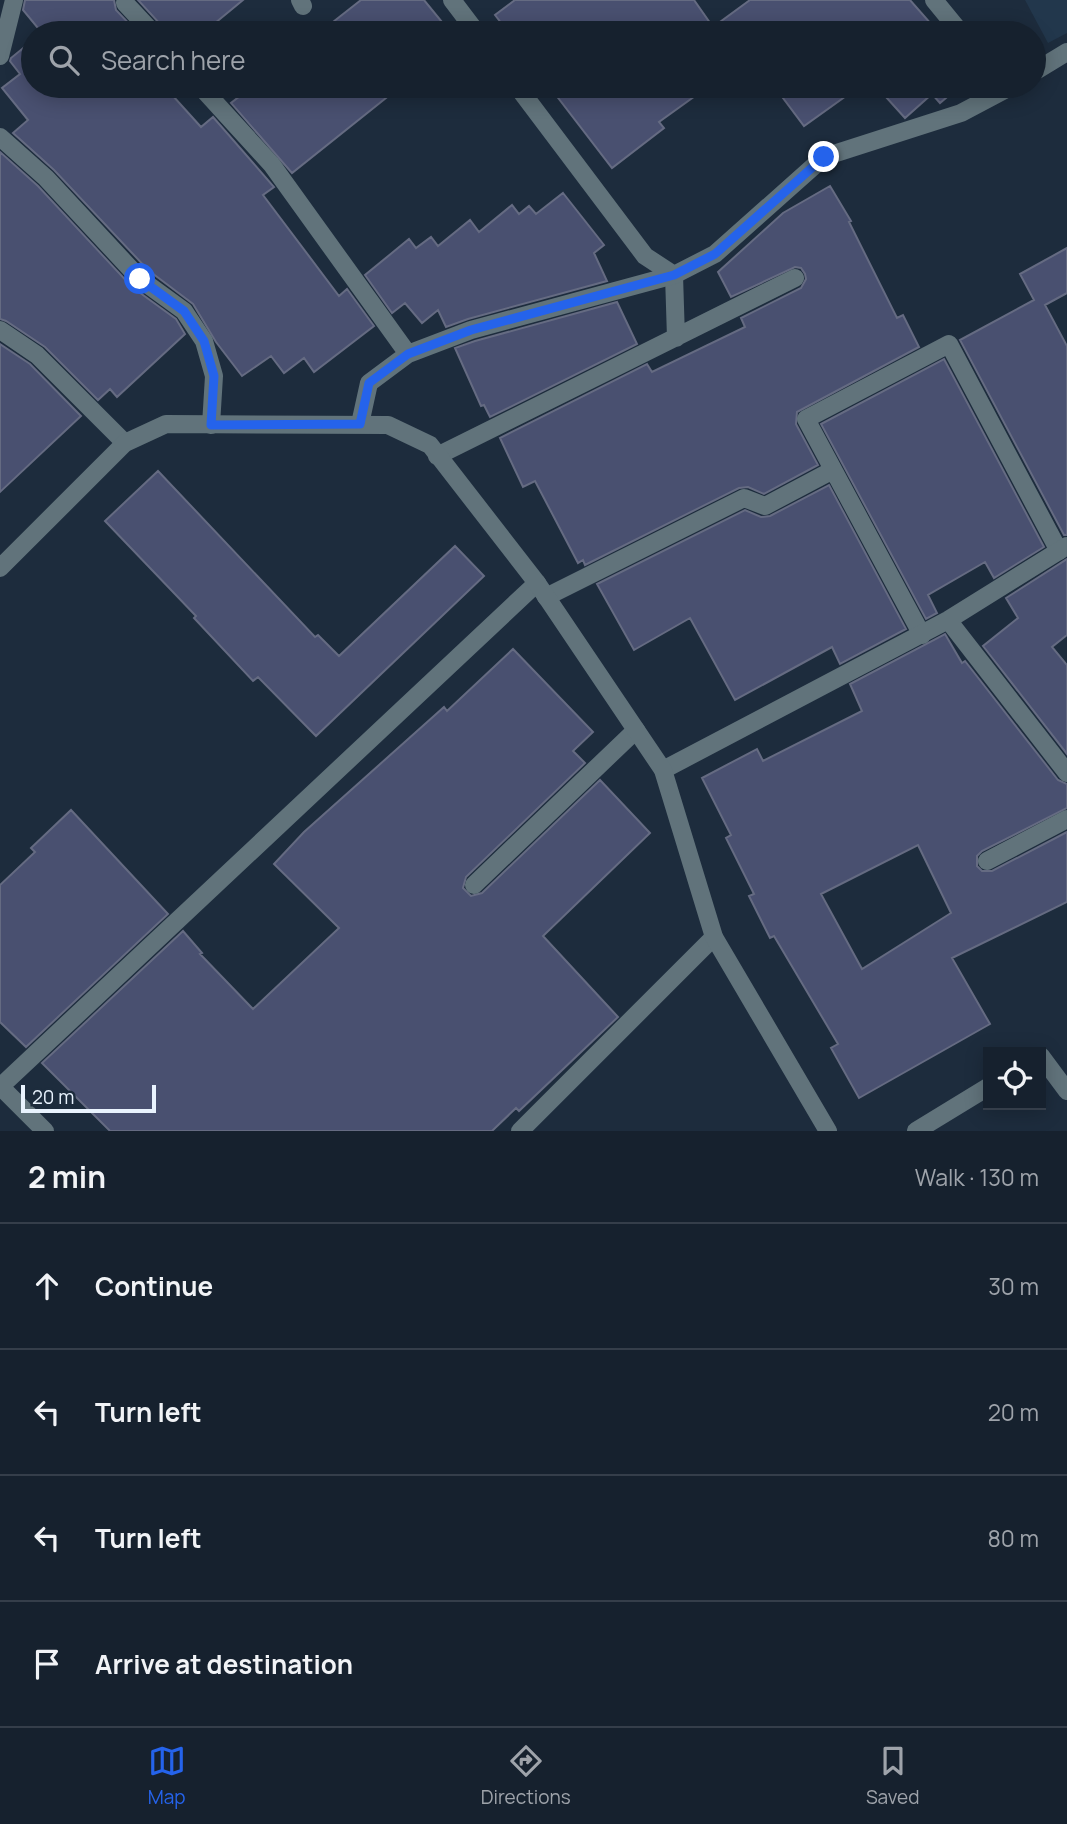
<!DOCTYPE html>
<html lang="en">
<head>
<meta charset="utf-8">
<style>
  body { margin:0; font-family:Manrope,sans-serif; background:#1f2936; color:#f1f3f6 }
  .controls { position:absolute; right:21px; bottom:21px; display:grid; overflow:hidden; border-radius:0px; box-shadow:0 4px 18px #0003 }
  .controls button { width:63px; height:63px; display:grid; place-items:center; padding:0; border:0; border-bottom:2px solid #353e4a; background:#16212e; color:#f1f3f6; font:35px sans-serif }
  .scale { position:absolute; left:21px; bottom:18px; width:135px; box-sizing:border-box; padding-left:7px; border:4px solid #e9f3fe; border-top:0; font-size:19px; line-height:24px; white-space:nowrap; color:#e9f3fe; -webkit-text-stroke:5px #1d2c3d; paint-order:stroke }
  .stop { position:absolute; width:21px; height:21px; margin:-16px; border:5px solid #2563eb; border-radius:50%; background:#fff }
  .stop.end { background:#2563eb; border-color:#fff; box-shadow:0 2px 7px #0008 }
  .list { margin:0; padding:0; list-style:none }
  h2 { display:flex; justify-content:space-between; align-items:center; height:91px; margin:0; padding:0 28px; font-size:30px }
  h2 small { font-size:23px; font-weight:400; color:#9ea3aa }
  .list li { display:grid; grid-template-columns:46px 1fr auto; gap:21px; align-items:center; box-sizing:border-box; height:126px; padding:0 28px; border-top:2px solid #353e4a }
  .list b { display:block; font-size:26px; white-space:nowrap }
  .list em { font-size:23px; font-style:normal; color:#9ea3aa }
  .icon { flex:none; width:38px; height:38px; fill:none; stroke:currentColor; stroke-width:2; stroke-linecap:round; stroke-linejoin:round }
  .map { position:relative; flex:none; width:1067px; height:1131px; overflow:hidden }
  .search { position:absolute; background:#16212e; box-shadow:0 4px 18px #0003; left:21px; right:21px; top:21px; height:77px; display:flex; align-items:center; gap:18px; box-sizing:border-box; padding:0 24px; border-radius:38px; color:#9ea3aa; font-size:26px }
  .sheet { height:595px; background:#16212e }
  nav { display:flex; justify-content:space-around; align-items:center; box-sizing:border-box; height:98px; border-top:2px solid #353e4a; background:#16212e; font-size:19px; color:#9ea3aa }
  nav a { display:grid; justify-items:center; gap:4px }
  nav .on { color:#2563eb }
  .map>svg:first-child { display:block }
  .built { fill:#22374c }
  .building { fill:#495070; stroke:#656b82; stroke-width:2; fill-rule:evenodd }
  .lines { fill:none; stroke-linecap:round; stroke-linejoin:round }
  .service { stroke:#61737b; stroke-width:18 }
  .minor { stroke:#61737b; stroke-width:18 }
  .tertiary { stroke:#61737b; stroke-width:18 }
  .route { stroke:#2563eb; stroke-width:9 }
</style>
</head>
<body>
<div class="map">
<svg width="1067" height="1131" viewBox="0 0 1067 1131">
  <rect width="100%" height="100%" fill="#1d2c3d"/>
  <path class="built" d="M 1025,0 L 1067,0 L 1067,33 L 1048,43 Z"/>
  <path class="building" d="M 25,0 L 114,0 L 116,10 L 138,33 L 42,33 L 23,10 Z
    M 138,0 L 243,0 L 203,33 L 164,33 L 161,25 Z
    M 361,0 L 424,0 L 451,33 L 319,33 Z
    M 515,0 L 694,0 L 713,27 L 750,0 L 910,0 L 939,33 L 509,33 L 495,15 Z
    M 33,40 L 33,86 L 164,86 L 201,127 L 213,117 L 274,187 L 263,195 L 339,296 L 347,289 L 374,326 L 314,372 L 304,358 L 284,373 L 271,356 L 242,376 L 216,342 L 193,304 L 148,270 L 54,170 L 13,133 L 28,120 L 2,88 L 20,74 L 10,61 L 11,58 Z
    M 253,86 L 401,86 L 292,173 L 231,103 Z
    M 549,86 L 709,86 L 659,122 L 664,128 L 612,168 Z
    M 774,86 L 860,86 L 804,126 Z
    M 876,86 L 960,86 L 940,103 L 932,94 L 905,118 Z
    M 0,152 L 38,186 L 132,287 L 176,319 L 185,334 L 117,397 L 110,389 L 98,400 L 45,347 L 6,321 L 0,319 Z
    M 830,186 L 851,221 L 849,222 L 897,318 L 903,315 L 919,347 L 797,412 L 796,424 L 818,465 L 764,494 L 748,487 L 739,488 L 585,565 L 583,560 L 578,563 L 535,481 L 523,487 L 500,438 L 647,364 L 652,372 L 745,327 L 741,318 L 801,288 L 806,279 L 805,274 L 801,268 L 795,267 L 731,297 L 718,272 L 783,213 Z
    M 563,193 L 604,245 L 594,253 L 607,281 L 468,319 L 446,327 L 438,310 L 422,323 L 405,303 L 392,313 L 365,275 L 409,239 L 416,248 L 431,237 L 438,246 L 470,220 L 479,232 L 512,205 L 519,214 L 529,206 L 536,214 Z
    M 1067,248 L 1067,293 L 1045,305 L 1067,346 L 1067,535 L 1064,535 L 960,340 L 1034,300 L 1020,274 Z
    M 617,302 L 637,344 L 490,417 L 484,405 L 481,406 L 455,348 L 475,341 Z
    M 0,344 L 30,364 L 81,416 L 0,492 Z
    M 944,359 L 1044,547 L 994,578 L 985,562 L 928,595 L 937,613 L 926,619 L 821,424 Z
    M 158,471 L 315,637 L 318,635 L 339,656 L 455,546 L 484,576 L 316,736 L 258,677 L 253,681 L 194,618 L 196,616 L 105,521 Z
    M 829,485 L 906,629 L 840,664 L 832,647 L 735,700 L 690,618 L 634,650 L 597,584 L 745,510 L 761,517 L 770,516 Z
    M 1067,559 L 1067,635 L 1052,647 L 1067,665 L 1067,754 L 983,646 L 1018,618 L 1006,598 Z
    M 945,634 L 962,663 L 965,661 L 1058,780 L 1067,784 L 1067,808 L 982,851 L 977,856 L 977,866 L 982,871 L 992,871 L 1067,832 L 1067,902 L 952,958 L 990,1024 L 859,1098 L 831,1048 L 838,1044 L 774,936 L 770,938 L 749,896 L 754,894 L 726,838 L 731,835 L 702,778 L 757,749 L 763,761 L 862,711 L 850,684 ZM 918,845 L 951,913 L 862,969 L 821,894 Z
    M 513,649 L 593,732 L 573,751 L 585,763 L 466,877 L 463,888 L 471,896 L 482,893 L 600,780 L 650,833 L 543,936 L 618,1017 L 519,1111 L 516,1108 L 492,1131 L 110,1131 L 42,1063 L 183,931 L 202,953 L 200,954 L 253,1009 L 339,928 L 274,864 L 304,832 L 444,707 L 447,711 Z
    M 71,810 L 168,914 L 26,1047 L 0,1022 L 0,885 L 35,852 L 31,848 Z"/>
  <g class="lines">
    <path class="service" d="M 300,0 L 303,6
      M 674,275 L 676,338
      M 437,456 L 795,278
      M 546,597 L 744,498 L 765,506 L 833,470
      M 922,635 L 806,419 L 949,344 L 1059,551
      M 987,861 L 1067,819
      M 474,885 L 636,730"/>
    <path class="minor" d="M 452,0 L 477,33
      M 934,0 L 961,33
      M 125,3 L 153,33
      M 0,56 L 14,0
      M 1034,72 L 1067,52
      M 200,86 L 272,165 L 408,354
      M 517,86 L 645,256 L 674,275
      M 0,137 L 46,178 L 140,279 L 184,311 L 204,341 L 214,376 L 211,425
      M 0,330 L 37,355 L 125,443
      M 360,424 L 369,383 L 408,354 L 471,330 L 674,275 L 715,254 L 824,157 L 961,113 L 1012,86
      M 948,620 L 1067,773
      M 663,770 L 948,620 L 1067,546
      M 1041,1056 L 1067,1091
      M 0,1086 L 45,1131
      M 0,1087 L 537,583
      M 520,1131 L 714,937
      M 916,1131 L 988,1087"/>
    <path class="tertiary" d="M 0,568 L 125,443 L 166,424 L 388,425 L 430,445 L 537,583 L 663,770 L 714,937 L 828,1131"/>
  </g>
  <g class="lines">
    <path class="route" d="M 140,279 L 184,311 L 204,341 L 214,376 L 211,425 L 360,424 L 369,383 L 408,354 L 471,330 L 674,275 L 715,254 L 824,157"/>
  </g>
</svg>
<div class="controls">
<button><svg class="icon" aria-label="locate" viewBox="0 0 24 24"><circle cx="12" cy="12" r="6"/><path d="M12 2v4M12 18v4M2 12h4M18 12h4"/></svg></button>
</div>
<div class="scale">20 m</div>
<div class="stop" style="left:140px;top:279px"></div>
<div class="stop end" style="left:824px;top:157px"></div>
<div class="search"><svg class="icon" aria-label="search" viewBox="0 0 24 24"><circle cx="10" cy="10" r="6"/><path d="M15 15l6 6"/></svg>Search here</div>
</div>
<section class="sheet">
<h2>2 min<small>Walk · 130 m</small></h2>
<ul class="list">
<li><svg class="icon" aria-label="ahead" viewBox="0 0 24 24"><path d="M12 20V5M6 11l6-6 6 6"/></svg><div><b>Continue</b></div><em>30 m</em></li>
<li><svg class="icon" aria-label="left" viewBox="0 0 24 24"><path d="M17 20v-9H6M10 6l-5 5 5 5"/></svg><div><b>Turn left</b></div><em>20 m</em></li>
<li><svg class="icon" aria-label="left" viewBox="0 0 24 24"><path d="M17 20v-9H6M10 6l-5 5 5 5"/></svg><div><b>Turn left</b></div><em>80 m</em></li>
<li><svg class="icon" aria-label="arrive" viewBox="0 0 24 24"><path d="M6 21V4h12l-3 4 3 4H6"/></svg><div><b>Arrive at destination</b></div></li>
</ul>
</section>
<nav>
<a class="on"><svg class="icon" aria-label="map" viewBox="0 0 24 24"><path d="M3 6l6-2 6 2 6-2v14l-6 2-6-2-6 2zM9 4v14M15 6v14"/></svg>Map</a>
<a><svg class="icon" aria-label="directions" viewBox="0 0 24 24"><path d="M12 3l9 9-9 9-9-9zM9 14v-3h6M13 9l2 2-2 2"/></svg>Directions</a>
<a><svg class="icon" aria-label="saved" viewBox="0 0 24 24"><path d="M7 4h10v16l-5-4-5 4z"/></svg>Saved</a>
</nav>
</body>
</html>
